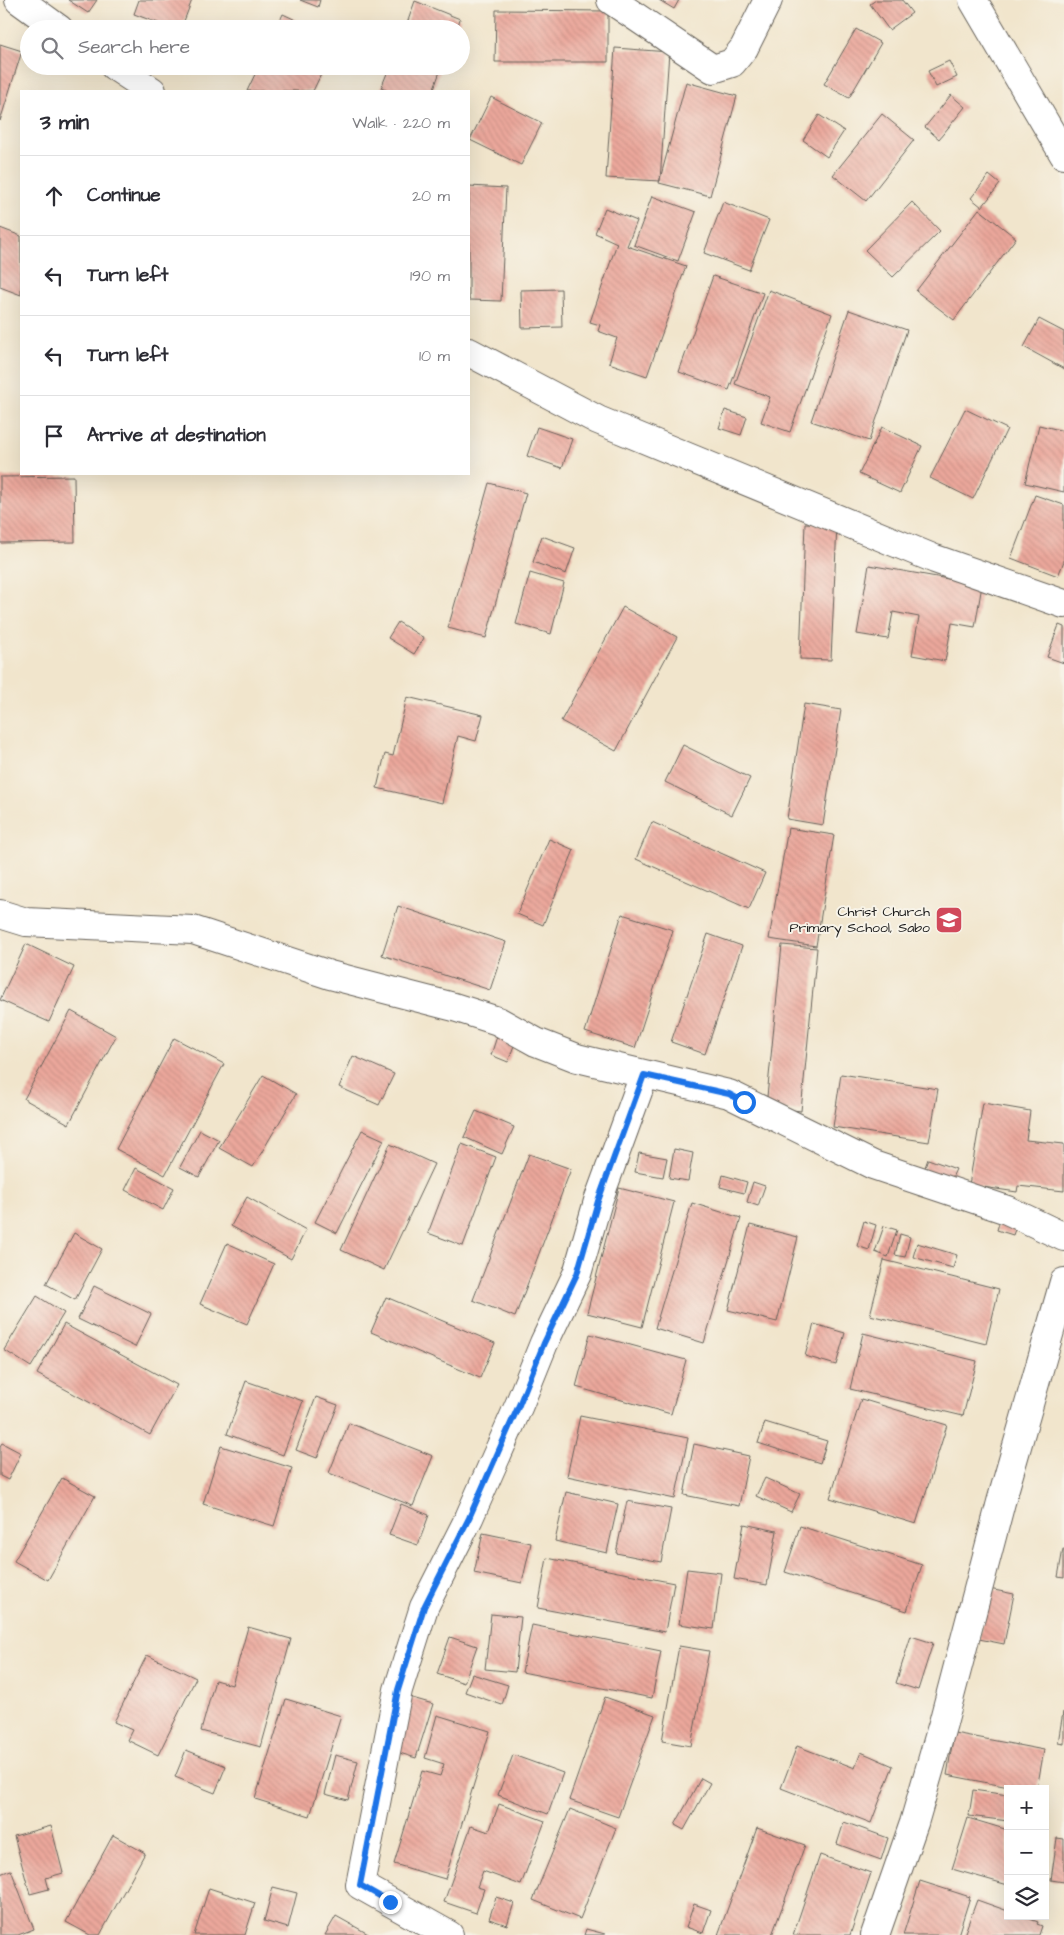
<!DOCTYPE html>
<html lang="en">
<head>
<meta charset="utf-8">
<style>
  body { margin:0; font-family:"Architects Daughter",sans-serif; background:#f7f7f7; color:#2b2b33 }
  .controls { position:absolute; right:15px; bottom:15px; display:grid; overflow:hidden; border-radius:0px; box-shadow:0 5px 20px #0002 }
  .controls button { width:45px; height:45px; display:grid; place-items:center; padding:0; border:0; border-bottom:1px solid #e1e1e2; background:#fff; color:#2b2b33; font:25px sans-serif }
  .stop { position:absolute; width:15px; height:15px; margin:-11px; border:4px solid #1a73e8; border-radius:50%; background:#fff }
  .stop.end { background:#1a73e8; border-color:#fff; box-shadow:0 1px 5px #0008 }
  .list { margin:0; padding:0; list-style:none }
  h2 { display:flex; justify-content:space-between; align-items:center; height:65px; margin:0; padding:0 20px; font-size:21px }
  h2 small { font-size:16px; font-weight:400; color:#7c7c81 }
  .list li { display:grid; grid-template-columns:32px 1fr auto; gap:15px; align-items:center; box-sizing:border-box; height:80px; padding:0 20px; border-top:1px solid #e1e1e2 }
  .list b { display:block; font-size:19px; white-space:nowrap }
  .list em { font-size:16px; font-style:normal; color:#7c7c81 }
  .icon { flex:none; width:28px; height:28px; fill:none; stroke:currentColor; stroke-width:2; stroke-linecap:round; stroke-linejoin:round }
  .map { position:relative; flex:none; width:1064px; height:1935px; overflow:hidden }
  .search { position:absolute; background:#fff; box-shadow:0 5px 20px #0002; left:20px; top:20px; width:450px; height:55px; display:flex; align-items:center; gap:12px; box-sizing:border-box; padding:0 18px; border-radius:28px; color:#7c7c81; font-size:19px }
  .panel { position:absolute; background:#fff; box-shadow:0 5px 20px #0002; left:20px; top:90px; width:450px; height:385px; border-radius:0px }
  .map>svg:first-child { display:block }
  .building { fill:url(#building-back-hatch) }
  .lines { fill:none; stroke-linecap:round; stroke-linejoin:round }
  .minor-casing { stroke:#67625a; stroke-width:30 }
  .minor { stroke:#fff; stroke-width:28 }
  .route { stroke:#1a73e8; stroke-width:6 }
  .labels { text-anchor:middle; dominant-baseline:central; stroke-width:4; stroke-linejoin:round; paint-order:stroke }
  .poi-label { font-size:14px; fill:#1c1c1c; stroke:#f7f3e8; text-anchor:end }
</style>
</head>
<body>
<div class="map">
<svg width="1064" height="1935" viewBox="0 0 1064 1935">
  <defs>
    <pattern id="building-back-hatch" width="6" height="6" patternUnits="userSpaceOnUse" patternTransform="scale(1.25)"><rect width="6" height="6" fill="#eba79b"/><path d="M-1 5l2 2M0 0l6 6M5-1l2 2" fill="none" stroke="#c98f85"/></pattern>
  </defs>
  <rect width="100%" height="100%" fill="#f7f3e8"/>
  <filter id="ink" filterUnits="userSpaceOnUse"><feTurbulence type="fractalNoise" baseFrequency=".02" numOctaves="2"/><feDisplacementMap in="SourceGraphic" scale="10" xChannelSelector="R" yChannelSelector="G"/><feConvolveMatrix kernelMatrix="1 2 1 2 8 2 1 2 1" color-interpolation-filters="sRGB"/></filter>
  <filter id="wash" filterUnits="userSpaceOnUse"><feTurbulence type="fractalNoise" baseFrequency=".0096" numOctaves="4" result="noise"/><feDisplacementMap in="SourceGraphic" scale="20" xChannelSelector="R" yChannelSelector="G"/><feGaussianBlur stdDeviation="1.12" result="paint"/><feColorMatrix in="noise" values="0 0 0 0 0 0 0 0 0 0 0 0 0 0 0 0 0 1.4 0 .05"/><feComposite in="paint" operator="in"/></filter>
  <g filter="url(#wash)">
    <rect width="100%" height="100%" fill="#f1e5cc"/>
    <g id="blocks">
      <path class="building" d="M 68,0 L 97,0 L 88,13 Z
        M 139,0 L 192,0 L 181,29 L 174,29 L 134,14 Z
        M 300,0 L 320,0 L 318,7 Z
        M 659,0 L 679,0 L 674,9 Z
        M 876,0 L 902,0 L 912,13 L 889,30 L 870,4 Z
        M 415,1 L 460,19 L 457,29 L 405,29 Z
        M 496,10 L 608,11 L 608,62 L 495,62 Z
        M 283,14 L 315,29 L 276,29 Z
        M 856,29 L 881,43 L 849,98 L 824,84 Z
        M 0,44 L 22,51 L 0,121 Z
        M 615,48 L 669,52 L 660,181 L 606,178 Z
        M 949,61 L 957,77 L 936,87 L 928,71 Z
        M 259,66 L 325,66 L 313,91 L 247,91 Z
        M 390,66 L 442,66 L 433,91 L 388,91 L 381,88 Z
        M 686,82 L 737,96 L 710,196 L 659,183 Z
        M 951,95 L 965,107 L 939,139 L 925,127 Z
        M 491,97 L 542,123 L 521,165 L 470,140 Z
        M 882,114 L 914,140 L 866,201 L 833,175 Z
        M 819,115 L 844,131 L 827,157 L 803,140 Z
        M 989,175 L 1000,184 L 982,207 L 971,198 Z
        M 469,186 L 506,188 L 501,301 L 469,300 Z
        M 652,196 L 696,212 L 678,261 L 634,245 Z
        M 723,202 L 769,220 L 749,270 L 704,253 Z
        M 912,202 L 940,231 L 893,277 L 865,250 Z
        M 605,208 L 637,221 L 627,246 L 686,266 L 647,376 L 609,363 L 617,338 L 598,331 L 600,325 L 590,322 L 617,243 L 595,233 Z
        M 979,209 L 1016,238 L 954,320 L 916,291 Z
        M 0,228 L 21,236 L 21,295 L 0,287 Z
        M 713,276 L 763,293 L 729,390 L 679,372 Z
        M 561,289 L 562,327 L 522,328 L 521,290 Z
        M 769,290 L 832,314 L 790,432 L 761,422 L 770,397 L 735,384 Z
        M 849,310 L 907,330 L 869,441 L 811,421 Z
        M 1039,319 L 1064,332 L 1064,369 L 1024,347 Z
        M 965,409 L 1007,429 L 973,499 L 930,478 Z
        M 725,410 L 747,417 L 741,435 L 719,428 Z
        M 1039,425 L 1064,431 L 1064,492 L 1025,483 Z
        M 537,427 L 572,439 L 562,468 L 527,456 Z
        M 882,427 L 922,446 L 900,493 L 859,474 Z
        M 74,476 L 75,542 L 0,543 L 0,477 Z
        M 489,483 L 526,493 L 486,638 L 448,628 Z
        M 1035,495 L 1064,505 L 1064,561 L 1058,576 L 1011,558 Z
        M 805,523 L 837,524 L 831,660 L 800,659 Z
        M 542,536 L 575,548 L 566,574 L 533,562 Z
        M 869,565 L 982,585 L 975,627 L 952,623 L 945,661 L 912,655 L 919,617 L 893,612 L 888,639 L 857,634 Z
        M 530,573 L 564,583 L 551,634 L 516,624 Z
        M 623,607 L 677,637 L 616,751 L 561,721 Z
        M 398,622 L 424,638 L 414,654 L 388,638 Z
        M 1059,625 L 1064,627 L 1064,663 L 1047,657 Z
        M 407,697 L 483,715 L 476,741 L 458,736 L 442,803 L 377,788 L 385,754 L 393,756 Z
        M 804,704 L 841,710 L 823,825 L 787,819 Z
        M 683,745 L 750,778 L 732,815 L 665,782 Z
        M 652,822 L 765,873 L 749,909 L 636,859 Z
        M 788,828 L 834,835 L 816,946 L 769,939 Z
        M 549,839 L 574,850 L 543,925 L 517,914 Z
        M 398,906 L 506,942 L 490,990 L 382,955 Z
        M 622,914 L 673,930 L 635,1048 L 585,1032 Z
        M 708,934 L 742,946 L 705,1054 L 671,1042 Z
        M 26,944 L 74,967 L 49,1022 L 0,1000 Z
        M 782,945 L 817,948 L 801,1111 L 766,1107 Z
        M 71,1011 L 116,1036 L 69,1124 L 24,1099 Z
        M 498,1033 L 516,1040 L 508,1062 L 491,1055 Z
        M 174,1038 L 224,1064 L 165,1175 L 116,1149 Z
        M 353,1056 L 394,1074 L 379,1105 L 339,1087 Z
        M 841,1074 L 938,1089 L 929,1142 L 833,1127 Z
        M 263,1075 L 296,1094 L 253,1167 L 219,1148 Z
        M 983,1103 L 1030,1111 L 1026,1140 L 1064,1144 L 1064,1191 L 1018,1186 L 1017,1192 L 969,1185 Z
        M 476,1111 L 514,1127 L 502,1154 L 464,1137 Z
        M 200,1130 L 219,1140 L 199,1177 L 180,1167 Z
        M 362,1130 L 384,1140 L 337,1233 L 315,1222 Z
        M 390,1144 L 434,1164 L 384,1270 L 341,1250 Z
        M 462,1144 L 496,1157 L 463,1246 L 428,1233 Z
        M 674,1149 L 693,1153 L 688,1181 L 669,1178 Z
        M 639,1153 L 667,1158 L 663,1177 L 635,1172 Z
        M 529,1154 L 571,1169 L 515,1317 L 473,1300 Z
        M 928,1159 L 956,1169 L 951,1180 L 924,1170 Z
        M 136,1168 L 174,1188 L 163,1210 L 125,1190 Z
        M 723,1175 L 747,1182 L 744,1193 L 720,1187 Z
        M 753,1182 L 765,1186 L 758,1206 L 747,1202 Z
        M 619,1188 L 674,1202 L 642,1327 L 587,1313 Z
        M 247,1197 L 306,1230 L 291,1259 L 231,1226 Z
        M 692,1203 L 741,1218 L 704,1343 L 655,1328 Z
        M 1002,1213 L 1019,1218 L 1013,1235 L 997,1230 Z
        M 864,1221 L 876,1225 L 869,1250 L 857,1246 Z
        M 750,1225 L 798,1237 L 777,1322 L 728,1310 Z
        M 884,1226 L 897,1230 L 888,1257 L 875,1252 Z
        M 74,1233 L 102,1249 L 75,1300 L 46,1284 Z
        M 900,1234 L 910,1237 L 905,1257 L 895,1255 Z
        M 227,1243 L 274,1264 L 247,1324 L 200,1304 Z
        M 917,1243 L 957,1255 L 953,1268 L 913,1257 Z
        M 884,1260 L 999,1289 L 986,1344 L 870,1315 Z
        M 94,1286 L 151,1314 L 135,1347 L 78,1319 Z
        M 37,1296 L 64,1313 L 31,1367 L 4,1350 Z
        M 386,1297 L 495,1343 L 480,1378 L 371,1332 Z
        M 64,1324 L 177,1385 L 150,1435 L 37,1374 Z
        M 814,1324 L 845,1333 L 836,1365 L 805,1356 Z
        M 863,1333 L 977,1361 L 963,1416 L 850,1389 Z
        M 590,1334 L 686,1360 L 671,1414 L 576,1387 Z
        M 246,1381 L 303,1401 L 283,1455 L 227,1434 Z
        M 316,1397 L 338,1405 L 317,1458 L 296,1450 Z
        M 861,1399 L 947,1425 L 916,1524 L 830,1498 Z
        M 580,1416 L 688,1438 L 675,1499 L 567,1476 Z
        M 765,1422 L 827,1441 L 820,1463 L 758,1443 Z
        M 349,1423 L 433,1456 L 413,1506 L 329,1473 Z
        M 2,1443 L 21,1453 L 8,1480 L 0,1476 L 0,1446 Z
        M 694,1444 L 749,1456 L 739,1506 L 684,1495 Z
        M 221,1446 L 292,1468 L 274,1526 L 203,1504 Z
        M 62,1478 L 95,1496 L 48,1580 L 14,1561 Z
        M 765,1478 L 800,1494 L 791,1512 L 756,1496 Z
        M 566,1492 L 618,1504 L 607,1553 L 555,1541 Z
        M 627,1501 L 671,1509 L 661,1562 L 616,1553 Z
        M 401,1504 L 429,1515 L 418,1545 L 389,1535 Z
        M 744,1524 L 777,1531 L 767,1585 L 734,1579 Z
        M 800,1526 L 922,1565 L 907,1611 L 785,1572 Z
        M 483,1533 L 531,1543 L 522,1583 L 474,1573 Z
        M 1063,1549 L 1064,1549 L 1064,1578 L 1058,1577 Z
        M 547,1558 L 674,1583 L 665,1632 L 538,1608 Z
        M 687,1569 L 721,1573 L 714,1629 L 679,1624 Z
        M 989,1589 L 1014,1594 L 1004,1644 L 979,1639 Z
        M 491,1614 L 521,1617 L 515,1672 L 485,1669 Z
        M 532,1625 L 661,1651 L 652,1698 L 522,1672 Z
        M 248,1627 L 291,1639 L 261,1747 L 201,1731 L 215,1680 L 232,1685 Z
        M 911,1636 L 933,1643 L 918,1690 L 896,1683 Z
        M 450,1637 L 477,1646 L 464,1683 L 437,1674 Z
        M 679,1646 L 709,1651 L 691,1746 L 662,1741 Z
        M 147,1655 L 196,1678 L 158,1755 L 127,1740 L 132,1730 L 114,1722 Z
        M 472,1674 L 508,1685 L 502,1705 L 465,1692 Z
        M 409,1697 L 433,1704 L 416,1758 L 393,1751 Z
        M 605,1697 L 655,1715 L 618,1817 L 569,1800 Z
        M 286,1699 L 341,1716 L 310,1816 L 255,1799 Z
        M 1063,1712 L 1064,1713 L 1064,1744 L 1058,1743 Z
        M 437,1715 L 490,1731 L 445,1879 L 394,1864 L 422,1771 L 440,1776 L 444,1764 L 425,1758 Z
        M 954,1733 L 1044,1750 L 1037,1789 L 1019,1789 L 947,1775 Z
        M 797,1746 L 855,1768 L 861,1752 L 893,1766 L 871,1823 L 781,1788 Z
        M 186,1750 L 226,1766 L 215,1793 L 175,1777 Z
        M 335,1755 L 358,1761 L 348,1800 L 325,1794 Z
        M 513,1755 L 563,1773 L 548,1814 L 498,1795 Z
        M 701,1778 L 710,1783 L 684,1830 L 675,1825 Z
        M 973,1790 L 1008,1795 L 1008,1821 L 969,1816 Z
        M 499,1804 L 545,1821 L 521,1885 L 483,1871 L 477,1887 L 484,1889 L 476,1913 L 444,1902 L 471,1826 L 489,1832 Z
        M 570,1809 L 616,1828 L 580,1919 L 533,1900 Z
        M 968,1818 L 1008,1830 L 1008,1885 L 952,1869 Z
        M 844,1822 L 888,1838 L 881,1860 L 837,1844 Z
        M 51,1826 L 63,1873 L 46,1878 L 49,1889 L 30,1894 L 14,1836 Z
        M 757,1828 L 805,1845 L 772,1935 L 718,1935 Z
        M 113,1835 L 145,1853 L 100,1935 L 90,1935 L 66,1922 Z
        M 1057,1838 L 1064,1839 L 1064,1882 L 1051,1880 Z
        M 820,1855 L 871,1873 L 850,1935 L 793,1935 Z
        M 11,1870 L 34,1929 L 18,1935 L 0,1935 L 0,1874 Z
        M 920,1881 L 970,1897 L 958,1935 L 903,1935 Z
        M 273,1887 L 297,1893 L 288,1928 L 264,1921 Z
        M 209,1888 L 255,1903 L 245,1935 L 194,1935 Z
        M 496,1897 L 514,1903 L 507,1925 L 489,1919 Z
        M 977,1900 L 1008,1911 L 1008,1916 L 1022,1916 L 1038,1922 L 1037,1924 L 1042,1926 L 1039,1935 L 964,1935 Z
        M 694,1904 L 711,1910 L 703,1933 L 686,1927 Z
        M 336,1916 L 370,1935 L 325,1935 Z
        M 586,1929 L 605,1934 L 605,1935 L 584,1935 Z"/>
    </g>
  </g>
  <g filter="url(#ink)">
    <use href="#blocks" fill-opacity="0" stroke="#67625a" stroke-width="1"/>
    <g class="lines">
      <g class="minor-casing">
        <path id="minor" d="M 19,0 L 59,29
          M 611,0 L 713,69 L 732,63 L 744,48 L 768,0
          M 973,0 L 1064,155
          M 114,66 L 152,91
          M 469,352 L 598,420 L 935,559 L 1064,604
          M 0,914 L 26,922 L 193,930 L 330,975 L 454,1007 L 498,1021 L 536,1042 L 577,1058 L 729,1094 L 873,1165 L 1007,1210 L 1064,1237
          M 449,1935 L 360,1885 L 398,1690 L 424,1607 L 469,1518 L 519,1405 L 544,1343 L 577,1274 L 598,1201 L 644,1075
          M 875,1935 L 914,1823 L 943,1723 L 1001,1502 L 1064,1282"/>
      </g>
      <use href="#minor" class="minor"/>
    </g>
  </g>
  <g class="lines" filter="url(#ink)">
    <path class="route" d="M 390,1902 L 360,1885 L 398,1690 L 424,1607 L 469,1518 L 519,1405 L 544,1343 L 577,1274 L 598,1201 L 644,1075 L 729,1094 L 744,1102"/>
  </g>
  <defs>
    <g id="school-square" transform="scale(1.4375)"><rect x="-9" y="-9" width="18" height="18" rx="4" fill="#d1495b" stroke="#f7f3e8"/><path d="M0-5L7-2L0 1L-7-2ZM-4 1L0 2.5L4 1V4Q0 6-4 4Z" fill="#fff"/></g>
  </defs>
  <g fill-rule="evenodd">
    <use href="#school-square" x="949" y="920"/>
  </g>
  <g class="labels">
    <g class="poi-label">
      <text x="930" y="912">Christ Church<tspan x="930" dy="16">Primary School, Sabo</tspan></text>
    </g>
  </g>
</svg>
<div class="controls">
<button>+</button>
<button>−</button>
<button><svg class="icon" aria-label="layers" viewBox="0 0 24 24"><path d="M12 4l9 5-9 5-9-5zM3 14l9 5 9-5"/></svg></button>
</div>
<div class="stop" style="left:744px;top:1102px"></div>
<div class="stop end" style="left:390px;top:1902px"></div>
<div class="search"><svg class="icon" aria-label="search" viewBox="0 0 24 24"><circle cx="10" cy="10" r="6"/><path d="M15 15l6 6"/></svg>Search here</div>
<section class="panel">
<h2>3 min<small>Walk · 220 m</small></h2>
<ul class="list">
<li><svg class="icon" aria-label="ahead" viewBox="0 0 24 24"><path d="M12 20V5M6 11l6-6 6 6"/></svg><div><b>Continue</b></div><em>20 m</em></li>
<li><svg class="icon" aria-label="left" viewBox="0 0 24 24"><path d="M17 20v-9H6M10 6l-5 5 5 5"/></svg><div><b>Turn left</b></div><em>190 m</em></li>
<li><svg class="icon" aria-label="left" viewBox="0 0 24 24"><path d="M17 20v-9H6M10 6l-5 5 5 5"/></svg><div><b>Turn left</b></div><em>10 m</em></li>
<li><svg class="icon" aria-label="arrive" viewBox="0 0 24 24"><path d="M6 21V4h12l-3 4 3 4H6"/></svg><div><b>Arrive at destination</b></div></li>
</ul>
</section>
</div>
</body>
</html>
